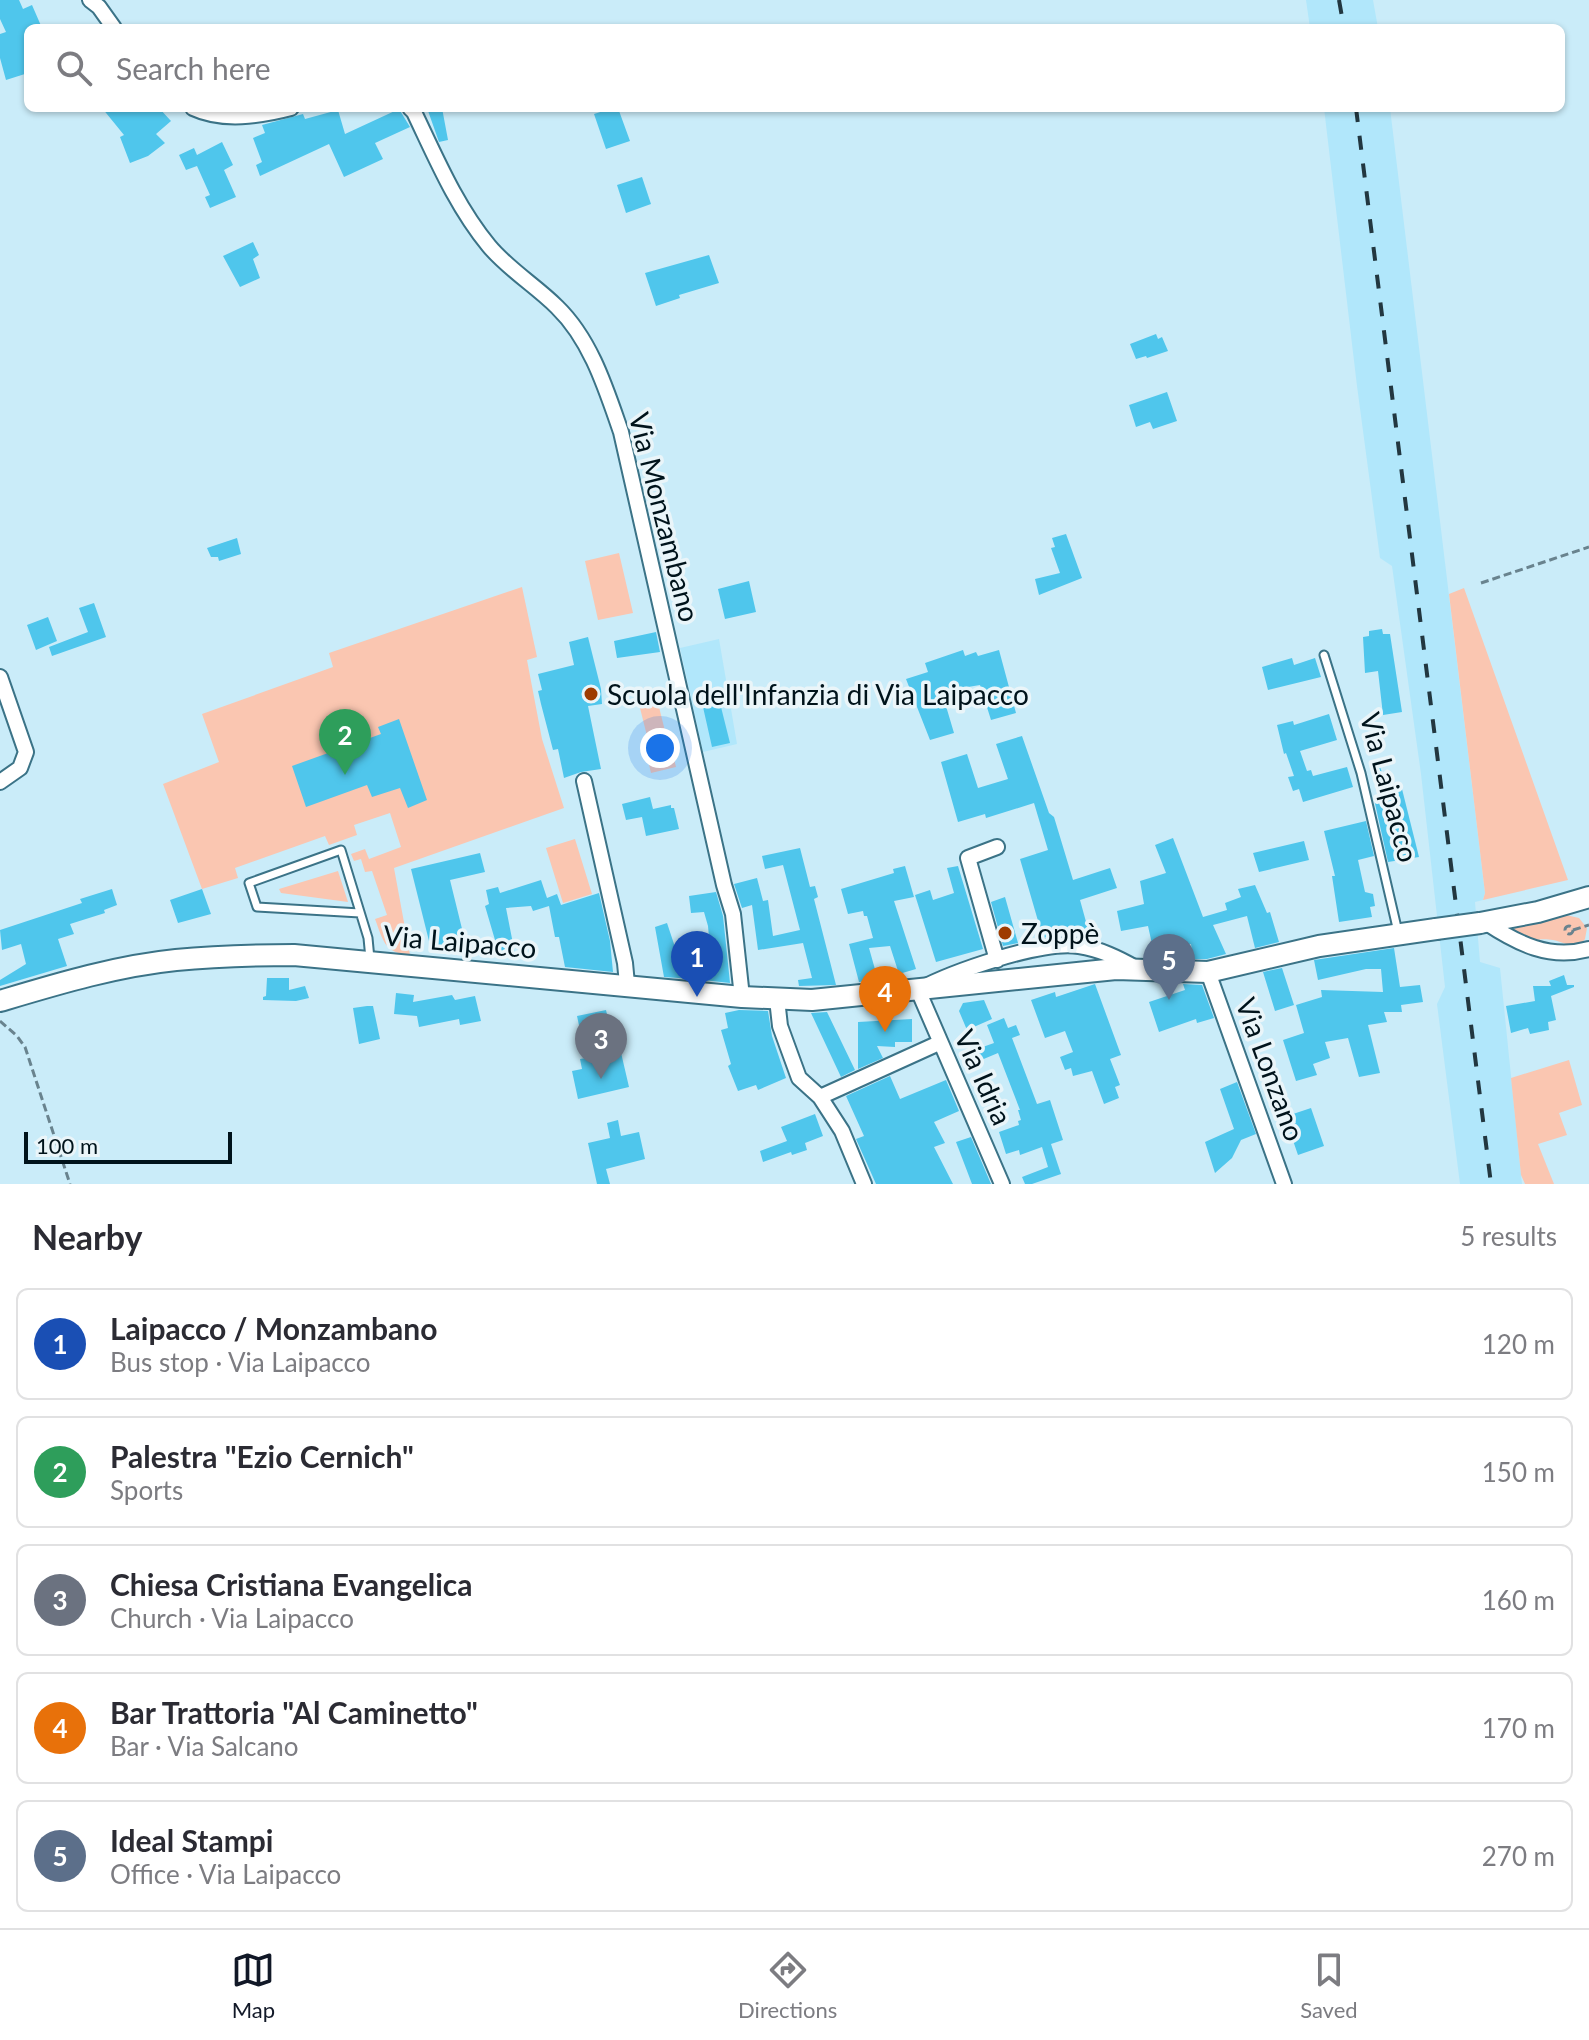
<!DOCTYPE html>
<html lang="en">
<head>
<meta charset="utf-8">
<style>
  body { margin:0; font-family:Lato,sans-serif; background:#f2f2f3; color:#2b2b33 }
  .scale { position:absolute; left:24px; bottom:20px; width:208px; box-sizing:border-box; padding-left:8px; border:4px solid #00131b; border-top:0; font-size:22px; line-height:28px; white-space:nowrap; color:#00131b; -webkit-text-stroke:6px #eaf5f9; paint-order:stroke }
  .you { position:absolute; left:660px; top:748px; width:28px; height:28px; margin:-20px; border:6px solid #fff; border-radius:50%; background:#1a73e8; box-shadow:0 0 0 12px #1a73e833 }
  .badge { display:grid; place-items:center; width:52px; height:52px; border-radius:50%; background:#111827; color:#fff; font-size:26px; font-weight:700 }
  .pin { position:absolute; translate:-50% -66px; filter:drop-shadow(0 2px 4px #0008) }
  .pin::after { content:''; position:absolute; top:42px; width:28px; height:24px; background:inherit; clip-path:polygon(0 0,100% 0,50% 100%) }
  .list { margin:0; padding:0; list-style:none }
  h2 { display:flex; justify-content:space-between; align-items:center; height:104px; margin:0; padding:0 32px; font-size:34px }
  h2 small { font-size:26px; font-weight:400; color:#7c7c81 }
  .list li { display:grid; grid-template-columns:52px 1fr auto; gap:24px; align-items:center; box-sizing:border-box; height:112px; margin:0 16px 16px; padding:0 16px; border:2px solid #e1e1e2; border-radius:12px }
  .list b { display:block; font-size:30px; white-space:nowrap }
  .list p { margin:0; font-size:26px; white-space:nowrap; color:#7c7c81 }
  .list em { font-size:26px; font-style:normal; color:#7c7c81 }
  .icon { flex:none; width:44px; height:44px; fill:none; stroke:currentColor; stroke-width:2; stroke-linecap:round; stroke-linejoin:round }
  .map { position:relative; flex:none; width:1589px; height:1184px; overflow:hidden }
  .search { position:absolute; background:#fff; box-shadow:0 2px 6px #0004; left:24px; right:24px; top:24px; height:88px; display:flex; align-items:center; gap:20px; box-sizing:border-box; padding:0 28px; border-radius:12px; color:#7c7c81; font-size:30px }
  .sheet { height:744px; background:#fff }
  nav { display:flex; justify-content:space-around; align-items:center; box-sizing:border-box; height:112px; border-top:2px solid #e1e1e2; background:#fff; font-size:22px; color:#7c7c81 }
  nav a { display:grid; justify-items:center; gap:4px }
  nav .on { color:#111827 }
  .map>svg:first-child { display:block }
  .built { fill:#b1e7fb }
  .green { fill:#fac6b1 }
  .building { fill:#4fc6ec }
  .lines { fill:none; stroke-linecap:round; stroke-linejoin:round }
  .lane-casing { stroke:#3b7387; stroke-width:11 }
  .street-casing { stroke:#3b7387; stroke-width:18 }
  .secondary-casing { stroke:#3b7387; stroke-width:24 }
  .path { stroke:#69838e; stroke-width:3; stroke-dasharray:8 4; stroke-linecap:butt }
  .lane { stroke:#fff; stroke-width:7 }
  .street { stroke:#fff; stroke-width:14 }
  .secondary { stroke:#fff; stroke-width:20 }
  .rail { stroke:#223740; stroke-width:4; stroke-dasharray:14 14; stroke-linecap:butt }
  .secondary-bridge-casing { stroke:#3b7387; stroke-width:24; stroke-linecap:butt }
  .secondary-bridge { stroke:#fff; stroke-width:20 }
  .poi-dot { fill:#9e3b00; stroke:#eaf5f9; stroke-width:3 }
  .labels { text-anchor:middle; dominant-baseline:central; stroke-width:7; stroke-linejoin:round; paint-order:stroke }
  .street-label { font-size:28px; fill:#00131b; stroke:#eaf5f9 }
  .poi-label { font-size:28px; fill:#00131b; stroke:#eaf5f9; text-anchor:start }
</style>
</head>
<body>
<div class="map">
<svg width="1589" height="1184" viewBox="0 0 1589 1184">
  <rect width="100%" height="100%" fill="#caecf9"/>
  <path class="built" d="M 1306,0 L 1373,0 L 1378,28 L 1310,28 Z
    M 1324,108 L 1390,108 L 1485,893 L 1483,900 L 1475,902 L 1480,962 L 1500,968 L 1522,1184 L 1460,1184 L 1437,1004 L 1445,987 L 1421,774 L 1392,566 L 1380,558 L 1357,386 Z
    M 719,639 L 737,744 L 703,752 L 680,648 Z"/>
  <path class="green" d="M 619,553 L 633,613 L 598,620 L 585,561 Z
    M 522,587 L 537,657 L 527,660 L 542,739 L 564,808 L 394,868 L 410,955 C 384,953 383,940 375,919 L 387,915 L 372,871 L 365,872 L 361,859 L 354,861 L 351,854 L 365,849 L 369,859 L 401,847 L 390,813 L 354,825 L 357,835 L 329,845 L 325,836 L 235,868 L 238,878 L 202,889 L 163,784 L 219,762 L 202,714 L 333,667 L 329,653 Z
    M 1464,588 L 1568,880 L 1483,900 L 1485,893 L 1449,594 Z
    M 657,699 L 667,739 L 649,744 L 639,704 Z
    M 670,742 L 676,767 L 651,773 L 645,748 Z
    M 575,839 L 592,894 L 563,903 L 546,848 Z
    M 338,871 L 348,902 L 281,893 L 279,889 Z
    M 1566,915 L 1579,918 L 1587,928 L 1585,939 L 1579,946 C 1569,946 1562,942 1553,940 C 1535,937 1533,945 1515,934 L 1514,929 L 1519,925 Z
    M 1569,1060 L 1582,1105 L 1559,1113 L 1567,1135 L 1538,1144 L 1554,1184 L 1525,1184 L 1521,1175 L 1511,1078 Z"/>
  <path class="building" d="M 0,0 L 19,0 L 23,9 L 32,5 L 42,28 L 28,28 L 28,73 L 6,80 L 0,58 L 0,34 L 6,32 L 0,19 Z
    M 102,108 L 159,108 L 171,121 L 156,134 L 165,143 L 148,156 L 130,163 L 120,137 L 124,135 Z
    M 427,108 L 442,108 L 448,140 L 439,142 Z
    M 613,108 L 618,108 L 630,141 L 606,149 L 594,114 Z
    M 399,109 L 410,127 L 375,143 L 383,159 L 344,177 L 329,144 L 260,176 L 256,165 L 262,162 L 253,138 L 265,133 L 262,125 L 303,114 L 305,119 L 338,110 L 345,134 Z
    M 222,142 L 233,165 L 224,170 L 236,197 L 210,208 L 205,197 L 210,195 L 197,166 L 186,170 L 179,155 L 194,148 L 197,155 Z
    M 642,177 L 651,204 L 626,213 L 617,185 Z
    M 253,242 L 259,255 L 253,259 L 260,278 L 240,287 L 223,256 Z
    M 709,255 L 719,283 L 679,295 L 680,298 L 656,306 L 645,273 Z
    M 1156,334 L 1158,339 L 1162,337 L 1168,351 L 1147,358 L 1146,356 L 1136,359 L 1130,344 Z
    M 1167,392 L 1177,421 L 1153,429 L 1150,422 L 1136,427 L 1129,405 Z
    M 1066,534 L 1082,578 L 1039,595 L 1035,579 L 1060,573 L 1051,548 L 1055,547 L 1052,538 Z
    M 237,538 L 241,554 L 219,561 L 218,557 L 211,557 L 207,548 Z
    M 749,581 L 756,612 L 725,619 L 718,589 Z
    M 94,603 L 106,637 L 52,656 L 49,647 L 88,632 L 79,608 Z
    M 48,617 L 57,641 L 36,650 L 27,625 Z
    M 1382,629 L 1383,634 L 1390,634 L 1402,712 L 1383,715 L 1378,671 L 1365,673 L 1363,637 L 1369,636 L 1369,631 Z
    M 656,632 L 660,652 L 617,658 L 614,641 Z
    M 588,637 L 601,689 L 602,704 L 588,706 L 601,769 L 581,772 L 564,778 L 558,749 L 553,750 L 541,704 L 538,691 L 542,690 L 538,674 L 574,665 L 569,642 Z
    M 963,650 L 965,656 L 976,652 L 978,656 L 999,650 L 1016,713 L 991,720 L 980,685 L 968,687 L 943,696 L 954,733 L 930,740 L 906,679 L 928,672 L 925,663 Z
    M 1292,658 L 1294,665 L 1315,658 L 1321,677 L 1268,690 L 1262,667 Z
    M 720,703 L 730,743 L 712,747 L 703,707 Z
    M 1329,714 L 1337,740 L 1300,751 L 1307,771 L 1311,770 L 1313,776 L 1347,767 L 1353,787 L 1303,802 L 1299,789 L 1293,791 L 1288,777 L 1294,776 L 1286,753 L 1284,754 L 1277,725 L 1293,721 L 1294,725 Z
    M 399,719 L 427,800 L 408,808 L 400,788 L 372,797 L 367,785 L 306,807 L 292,766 L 381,734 L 378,727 Z
    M 1022,736 L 1049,813 L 1054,817 L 1073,880 L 1110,868 L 1117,888 L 1080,900 L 1088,929 L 1043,938 L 1020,859 L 1048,850 L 1034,803 L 986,818 L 985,814 L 958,822 L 941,762 L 967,754 L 978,788 L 1008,779 L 996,744 Z
    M 1380,767 L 1389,791 L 1402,789 L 1419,857 L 1388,862 L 1374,799 L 1380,798 L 1372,769 Z
    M 650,797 L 653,809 L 671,805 L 671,808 L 674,808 L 679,829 L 646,836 L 642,817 L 626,820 L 622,804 Z
    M 1366,821 L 1374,856 L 1358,860 L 1365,892 L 1373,894 L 1375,906 L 1370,907 L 1372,917 L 1339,922 L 1332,876 L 1335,876 L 1324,831 Z
    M 1173,838 L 1203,917 L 1227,910 L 1225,903 L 1241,897 L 1238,889 L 1255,885 L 1267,913 L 1270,912 L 1279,942 L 1255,948 L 1247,916 L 1213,925 L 1226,954 L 1207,959 L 1193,959 L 1191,944 L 1154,953 L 1148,926 L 1121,931 L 1117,911 L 1144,904 L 1140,881 L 1166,873 L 1155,845 Z
    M 1304,841 L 1309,860 L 1259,872 L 1253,853 Z
    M 800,848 L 810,887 L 815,886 L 818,897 L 814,899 L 836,985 L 799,986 L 798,980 L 812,978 L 803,943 L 758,950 L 752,905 L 742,908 L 734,884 L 757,878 L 763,901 L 768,900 L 773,936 L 800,930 L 783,865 L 765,869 L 762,856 Z
    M 480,853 L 485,872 L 450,880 L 465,941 L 431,949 L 411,869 Z
    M 905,866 L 914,897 L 894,901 L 916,969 L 899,974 L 890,946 L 869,948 L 878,980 L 859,982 L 849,944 L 873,938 L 867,916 L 864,916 L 863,911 L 848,914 L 841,889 L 894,873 L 893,869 Z
    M 958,866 L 983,949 L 936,962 L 915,895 L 930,890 L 933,900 L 954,893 L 947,868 Z
    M 541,880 L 547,898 L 557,894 L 561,905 L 599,893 L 610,941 L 613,972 L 565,967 L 559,937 L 555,937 L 549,906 L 533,911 L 531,906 L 506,908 L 515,954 L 500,957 L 485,906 L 489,904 L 486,890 L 498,887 L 500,893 Z
    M 112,889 L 117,905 L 104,910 L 105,913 L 70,924 L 74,934 L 58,939 L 67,966 L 0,986 L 0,980 L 26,964 L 21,944 L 2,950 L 0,930 L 82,903 L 80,899 Z
    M 202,889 L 211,914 L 178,923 L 170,900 Z
    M 716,892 L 723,916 L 730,983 L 703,980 L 702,972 L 712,972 L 708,926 L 704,912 L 691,913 L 689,896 Z
    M 1005,897 L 1018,943 L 1003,946 L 991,902 Z
    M 667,923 L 679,959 L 688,957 L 692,979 L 664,977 L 655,927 Z
    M 1394,948 L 1400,987 L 1420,985 L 1423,1002 L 1401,1005 L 1402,1012 L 1384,1012 L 1387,1022 L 1368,1025 L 1380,1073 L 1359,1077 L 1348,1038 L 1325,1042 L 1330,1058 L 1313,1064 L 1317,1075 L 1296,1081 L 1283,1040 L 1304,1033 L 1296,1005 L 1322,997 L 1321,990 L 1383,992 L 1381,969 L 1366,969 L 1318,980 L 1314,960 Z
    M 1282,968 L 1294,1005 L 1275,1011 L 1263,972 Z
    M 1564,975 L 1567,985 L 1574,985 L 1574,987 L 1551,996 L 1556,1020 L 1548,1022 L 1549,1030 L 1530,1034 L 1528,1028 L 1511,1033 L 1506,1006 L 1535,1001 L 1533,986 L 1551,986 L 1549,981 Z
    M 267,978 L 289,978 L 289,990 L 305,986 L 309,998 L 296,1001 L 263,1000 L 263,997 L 266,996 Z
    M 1095,984 L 1121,1055 L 1110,1059 L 1120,1085 L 1115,1087 L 1119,1098 L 1104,1104 L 1092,1071 L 1073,1076 L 1071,1068 L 1065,1070 L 1060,1057 L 1073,1052 L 1065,1031 L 1045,1038 L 1031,1000 L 1055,992 L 1056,997 Z
    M 1183,984 L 1202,985 L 1214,1018 L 1197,1023 L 1196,1019 L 1159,1032 L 1149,1002 L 1185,990 Z
    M 396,993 L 414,995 L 413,1002 L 452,995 L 455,1000 L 475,996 L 481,1021 L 460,1025 L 459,1019 L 419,1027 L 417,1016 L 394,1014 Z
    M 984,1000 L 992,1019 L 967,1030 L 959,1011 L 963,1003 Z
    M 367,1006 L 373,1006 L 380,1039 L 359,1044 L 353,1008 Z
    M 606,1010 L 614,1045 L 619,1044 L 629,1087 L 578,1099 L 572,1071 L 582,1069 L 580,1059 L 586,1058 L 577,1016 Z
    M 739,1010 L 768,1011 L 772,1036 L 786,1078 L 758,1090 L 756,1085 L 738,1091 L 728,1066 L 731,1064 L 721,1030 L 728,1028 L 725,1013 Z
    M 827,1012 L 855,1070 L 841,1077 L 811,1013 Z
    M 1004,1018 L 1008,1028 L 1016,1025 L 1020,1035 L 1012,1038 L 1037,1104 L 1050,1100 L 1063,1140 L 1051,1144 L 1061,1174 L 1032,1184 L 1025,1184 L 1022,1177 L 1048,1167 L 1042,1147 L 1020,1155 L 1019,1150 L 1006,1154 L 999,1132 L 1019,1125 L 1018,1121 L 1021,1120 L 1018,1110 L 1020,1110 L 998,1053 L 967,1066 L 963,1054 L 994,1043 L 987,1025 Z
    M 912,1019 L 912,1042 L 895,1042 L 895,1047 L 877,1046 L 883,1058 L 858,1069 L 858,1022 Z
    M 890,1076 L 900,1099 L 946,1080 L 959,1111 L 934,1122 L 945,1143 L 934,1147 L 953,1184 L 876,1184 L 856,1139 L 864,1136 L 846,1096 Z
    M 1237,1082 L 1256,1134 L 1241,1140 L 1232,1158 L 1215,1173 L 1205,1142 L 1234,1129 L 1220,1089 Z
    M 1311,1108 L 1324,1146 L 1298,1155 L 1288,1126 L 1296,1123 L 1293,1114 Z
    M 815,1114 L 823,1136 L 805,1143 L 807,1150 L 792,1155 L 791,1152 L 763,1162 L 760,1151 L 787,1141 L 781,1127 Z
    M 618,1120 L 621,1136 L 639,1132 L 645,1159 L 606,1169 L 610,1184 L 597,1184 L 588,1143 L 610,1138 L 607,1123 Z
    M 971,1137 L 991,1184 L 972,1184 L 956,1142 Z"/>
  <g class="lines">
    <g class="lane-casing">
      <path id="lane" d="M 1324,655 L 1361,773 L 1398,932
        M 360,913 L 257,907 L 249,883 L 341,850 L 368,938 L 370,959"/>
    </g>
    <g class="street-casing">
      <path id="street" d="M 90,0 L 99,7 L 114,28
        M 193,108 C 223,122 260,116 291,108
        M 410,108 L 414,112 C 436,158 456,206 489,246 C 508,269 536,286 557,307 C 591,340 606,389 621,432 L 724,885 L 733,914 L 742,997
        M 0,677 L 26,752 L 20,768 L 0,782
        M 584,781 L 625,963 L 627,984
        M 1485,922 C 1518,944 1550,960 1589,949
        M 997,960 L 968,858 L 997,847
        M 1208,972 L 1284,1184
        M 777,999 L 780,1026 L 799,1078 L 820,1097 L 842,1131 L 864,1184
        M 820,1097 L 939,1043
        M 1002,1184 L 918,990 C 952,972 1041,940 1079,946 C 1100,949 1118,958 1136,968"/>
    </g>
    <g class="secondary-casing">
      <path id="secondary" d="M 1480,923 L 1538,912 L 1589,897
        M 0,1001 C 57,984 116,966 176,960 C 215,956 254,955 294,955 L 742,997 L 812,1000 L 1116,969 L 1208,972 L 1319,946 L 1436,929"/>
    </g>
    <path class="path" d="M 1481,583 L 1589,547
      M1565 930a4 4 0 1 1 8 0a4 4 0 1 1-8 0Z
      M 1573,930 L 1589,925
      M 0,1021 L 17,1036 L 25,1047 L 70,1184"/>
    <use href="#lane" class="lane"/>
    <use href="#street" class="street"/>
    <use href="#secondary" class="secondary"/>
    <path class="rail" d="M 1339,0 L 1344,28
      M 1356,108 L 1491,1184"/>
    <g class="secondary-bridge-casing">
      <path id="secondary-bridge" d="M 1436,929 L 1480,923"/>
    </g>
    <use href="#secondary-bridge" class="secondary-bridge"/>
  </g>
  <g class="poi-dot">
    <circle cx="591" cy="694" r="8"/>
    <circle cx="1005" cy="933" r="8"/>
  </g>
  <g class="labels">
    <g class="street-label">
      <text transform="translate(665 517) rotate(76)">Via Monzambano</text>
      <text transform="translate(1390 787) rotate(75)">Via Laipacco</text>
      <text transform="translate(460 941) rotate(5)">Via Laipacco</text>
      <text transform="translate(1271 1069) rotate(70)">Via Lonzano</text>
      <text transform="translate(984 1077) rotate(66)">Via Idria</text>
    </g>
    <g class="poi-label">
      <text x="607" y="694">Scuola dell'Infanzia di Via Laipacco</text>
      <text x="1021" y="933">Zoppè</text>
    </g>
  </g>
</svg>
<div class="scale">100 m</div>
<div class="you"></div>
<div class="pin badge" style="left:697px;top:997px;background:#1a4fb4">1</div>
<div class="pin badge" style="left:345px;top:775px;background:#2e9e5b">2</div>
<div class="pin badge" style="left:601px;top:1079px;background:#6b7280">3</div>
<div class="pin badge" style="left:885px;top:1032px;background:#e8710a">4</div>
<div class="pin badge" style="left:1169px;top:1000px;background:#5c6f8a">5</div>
<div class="search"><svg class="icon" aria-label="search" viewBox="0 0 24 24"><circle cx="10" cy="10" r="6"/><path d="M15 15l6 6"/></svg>Search here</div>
</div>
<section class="sheet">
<h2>Nearby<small>5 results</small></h2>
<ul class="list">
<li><span class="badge" style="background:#1a4fb4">1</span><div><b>Laipacco / Monzambano</b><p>Bus stop · Via Laipacco</p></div><em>120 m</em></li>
<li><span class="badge" style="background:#2e9e5b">2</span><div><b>Palestra &quot;Ezio Cernich&quot;</b><p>Sports</p></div><em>150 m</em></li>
<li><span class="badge" style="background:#6b7280">3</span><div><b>Chiesa Cristiana Evangelica</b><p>Church · Via Laipacco</p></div><em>160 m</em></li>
<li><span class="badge" style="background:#e8710a">4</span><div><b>Bar Trattoria &quot;Al Caminetto&quot;</b><p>Bar · Via Salcano</p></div><em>170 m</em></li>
<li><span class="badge" style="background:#5c6f8a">5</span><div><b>Ideal Stampi</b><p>Office · Via Laipacco</p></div><em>270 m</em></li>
</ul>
</section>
<nav>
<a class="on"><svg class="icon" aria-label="map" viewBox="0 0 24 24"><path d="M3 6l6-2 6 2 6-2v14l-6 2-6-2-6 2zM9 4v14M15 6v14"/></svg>Map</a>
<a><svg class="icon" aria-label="directions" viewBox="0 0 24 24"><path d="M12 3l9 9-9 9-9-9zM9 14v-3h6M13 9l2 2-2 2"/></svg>Directions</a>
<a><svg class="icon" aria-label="saved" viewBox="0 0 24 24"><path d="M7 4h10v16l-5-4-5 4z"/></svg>Saved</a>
</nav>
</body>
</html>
